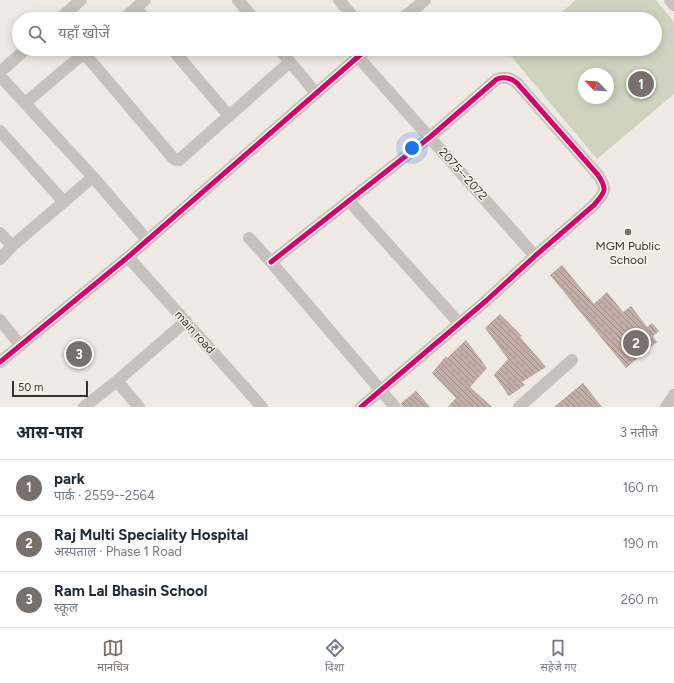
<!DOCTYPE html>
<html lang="hi">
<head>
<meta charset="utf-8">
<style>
  body { margin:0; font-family:Figtree,"Noto Sans Devanagari",sans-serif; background:#f2f2f3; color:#1f2937 }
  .compass { position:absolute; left:578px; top:68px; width:36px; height:36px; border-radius:50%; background:#fff; box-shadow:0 2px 10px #0003; rotate:295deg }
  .scale { position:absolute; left:12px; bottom:10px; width:76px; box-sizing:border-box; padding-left:4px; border:2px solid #392f2b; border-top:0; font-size:11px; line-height:14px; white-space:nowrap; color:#392f2b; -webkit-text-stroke:3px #faf4ed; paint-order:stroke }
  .you { position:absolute; left:412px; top:148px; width:14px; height:14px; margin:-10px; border:3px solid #fff; border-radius:50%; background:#1a73e8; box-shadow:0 0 0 6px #1a73e833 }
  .badge { display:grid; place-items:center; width:26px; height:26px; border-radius:50%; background:#79706c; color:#fff; font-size:13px; font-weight:700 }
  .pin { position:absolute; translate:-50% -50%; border:2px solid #fff; box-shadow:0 1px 4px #0006 }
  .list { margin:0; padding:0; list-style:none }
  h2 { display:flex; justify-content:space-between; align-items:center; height:52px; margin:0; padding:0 16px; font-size:17px }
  h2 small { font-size:13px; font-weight:400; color:#747a83 }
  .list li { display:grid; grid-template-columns:26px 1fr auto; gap:12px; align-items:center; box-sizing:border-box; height:56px; padding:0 16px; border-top:1px solid #e0e1e3 }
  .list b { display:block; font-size:15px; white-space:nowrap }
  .list p { margin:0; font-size:13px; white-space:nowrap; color:#747a83 }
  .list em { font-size:13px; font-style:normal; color:#747a83 }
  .icon { flex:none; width:22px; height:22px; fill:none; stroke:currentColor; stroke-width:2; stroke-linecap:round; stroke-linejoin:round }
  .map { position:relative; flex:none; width:674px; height:407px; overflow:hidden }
  .search { position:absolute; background:#fff; box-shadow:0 2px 10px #0003; left:12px; right:12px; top:12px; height:44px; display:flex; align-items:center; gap:10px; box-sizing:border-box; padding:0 14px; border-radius:22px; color:#747a83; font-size:15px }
  .sheet { height:220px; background:#fff }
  nav { display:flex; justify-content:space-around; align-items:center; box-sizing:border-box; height:56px; border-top:1px solid #e0e1e3; background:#fff; font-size:11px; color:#747a83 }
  nav a { display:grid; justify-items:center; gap:2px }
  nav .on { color:#79706c }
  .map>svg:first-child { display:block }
  .green { fill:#d0d4bf; fill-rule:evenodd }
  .building { fill:url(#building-back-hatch) }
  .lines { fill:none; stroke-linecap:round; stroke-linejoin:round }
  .minor { stroke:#c8c2bd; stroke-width:12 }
  .cycleway-casing { stroke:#faf4ed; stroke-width:8 }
  .cycleway { stroke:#d6006c; stroke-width:5 }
  .poi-dot { fill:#79706c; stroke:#faf4ed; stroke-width:1.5 }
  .labels { text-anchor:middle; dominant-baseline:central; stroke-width:3; stroke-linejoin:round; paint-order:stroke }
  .street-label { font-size:12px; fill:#392f2b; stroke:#faf4ed }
  .poi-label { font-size:12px; fill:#392f2b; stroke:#faf4ed }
</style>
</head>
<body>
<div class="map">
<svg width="674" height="407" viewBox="0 0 674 407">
  <defs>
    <pattern id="building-back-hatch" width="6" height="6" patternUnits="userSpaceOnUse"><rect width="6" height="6" fill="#c2aea6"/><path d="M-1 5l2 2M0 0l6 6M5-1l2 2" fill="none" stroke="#9f8e87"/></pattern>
  </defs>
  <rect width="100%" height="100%" fill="#efeae4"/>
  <path class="green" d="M 576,0 L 656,0 L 674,22 L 674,94 L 597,159 L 510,55 L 518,49 L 655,49 L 655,19 L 554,19 ZM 584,74 L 608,74 L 608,98 L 584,98 Z"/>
  <path class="building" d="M 562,265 L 594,304 L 607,292 L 623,312 L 631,306 L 647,327 L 652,323 L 659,331 L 653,336 L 657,342 L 626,368 L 550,275 Z
    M 500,314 L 522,336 L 520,337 L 546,367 L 522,382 L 525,385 L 509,396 L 494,375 L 508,359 L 485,328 Z
    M 466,340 L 487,368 L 470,387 L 492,407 L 448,407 L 456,398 L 432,373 L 446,356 L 447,358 Z
    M 583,383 L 602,407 L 554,407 Z
    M 416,391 L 430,407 L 402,407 L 401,403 Z"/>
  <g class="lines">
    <path class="minor" d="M 238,0 L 254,19
      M 339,0 L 355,19
      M 670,0 L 674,5
      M 136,8 L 146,19
      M 59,19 L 81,0
      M 123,19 L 145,0
      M 402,19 L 425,0
      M 172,49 L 229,116
      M 279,49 L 316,93
      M 84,53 L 173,158 L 176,160 L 179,160 L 290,62
      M 358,57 L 535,256
      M 0,72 L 26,49
      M 0,76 L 93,177 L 147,240
      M 25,103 L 89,49
      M 0,131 L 64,202
      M 349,201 L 459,323
      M 0,233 L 12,246
      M 249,238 L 271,262 L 395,407
      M 128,257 L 262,407
      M 0,259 L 12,246 L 93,177
      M 271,262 L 430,137 L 497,79 C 505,76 511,78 517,83 L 598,175 C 608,190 605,192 594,205 L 535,256 L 487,300 L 361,407
      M 0,320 L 20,345
      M 0,362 L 128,257 L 367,49
      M 117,381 L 139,407
      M 84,407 L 117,381 L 186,321
      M 519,407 L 572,360
      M 666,407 L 674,395"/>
    <g class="cycleway-casing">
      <path id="cycleway" d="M 271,262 L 430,137 L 497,79 C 505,76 511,78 517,83 L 598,175 C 608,190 605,192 594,205 L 535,256 L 487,300 L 361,407
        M 0,362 L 128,257 L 367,49"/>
    </g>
    <use href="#cycleway" class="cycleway"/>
  </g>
  <circle class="poi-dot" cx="628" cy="232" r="4"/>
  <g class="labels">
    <g class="street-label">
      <text transform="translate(463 174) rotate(48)">2075--2072</text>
      <text transform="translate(195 332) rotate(48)">main road</text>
    </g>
    <g class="poi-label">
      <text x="628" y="246">MGM Public<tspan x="628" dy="14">School</tspan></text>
    </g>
  </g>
</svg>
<svg class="compass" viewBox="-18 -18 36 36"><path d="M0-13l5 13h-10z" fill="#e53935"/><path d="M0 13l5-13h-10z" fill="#747a83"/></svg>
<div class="scale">50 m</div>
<div class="you"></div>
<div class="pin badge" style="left:641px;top:84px">1</div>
<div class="pin badge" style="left:636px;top:343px">2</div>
<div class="pin badge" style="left:79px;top:354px">3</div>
<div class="search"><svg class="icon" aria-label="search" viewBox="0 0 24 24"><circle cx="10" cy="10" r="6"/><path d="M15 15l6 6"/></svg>यहाँ खोजें</div>
</div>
<section class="sheet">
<h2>आस-पास<small>3 नतीजे</small></h2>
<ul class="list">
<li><span class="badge">1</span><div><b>park</b><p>पार्क · 2559--2564</p></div><em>160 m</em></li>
<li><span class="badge">2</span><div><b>Raj Multi Speciality Hospital</b><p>अस्पताल · Phase 1 Road</p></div><em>190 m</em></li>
<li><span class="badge">3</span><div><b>Ram Lal Bhasin School</b><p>स्कूल</p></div><em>260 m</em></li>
</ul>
</section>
<nav>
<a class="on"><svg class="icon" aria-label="map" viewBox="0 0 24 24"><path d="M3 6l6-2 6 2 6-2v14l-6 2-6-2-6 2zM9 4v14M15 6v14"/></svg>मानचित्र</a>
<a><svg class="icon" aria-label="directions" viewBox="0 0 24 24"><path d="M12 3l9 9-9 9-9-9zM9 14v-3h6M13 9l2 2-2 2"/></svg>दिशा</a>
<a><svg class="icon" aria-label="saved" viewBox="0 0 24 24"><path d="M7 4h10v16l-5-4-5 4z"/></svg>सहेजे गए</a>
</nav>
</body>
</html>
